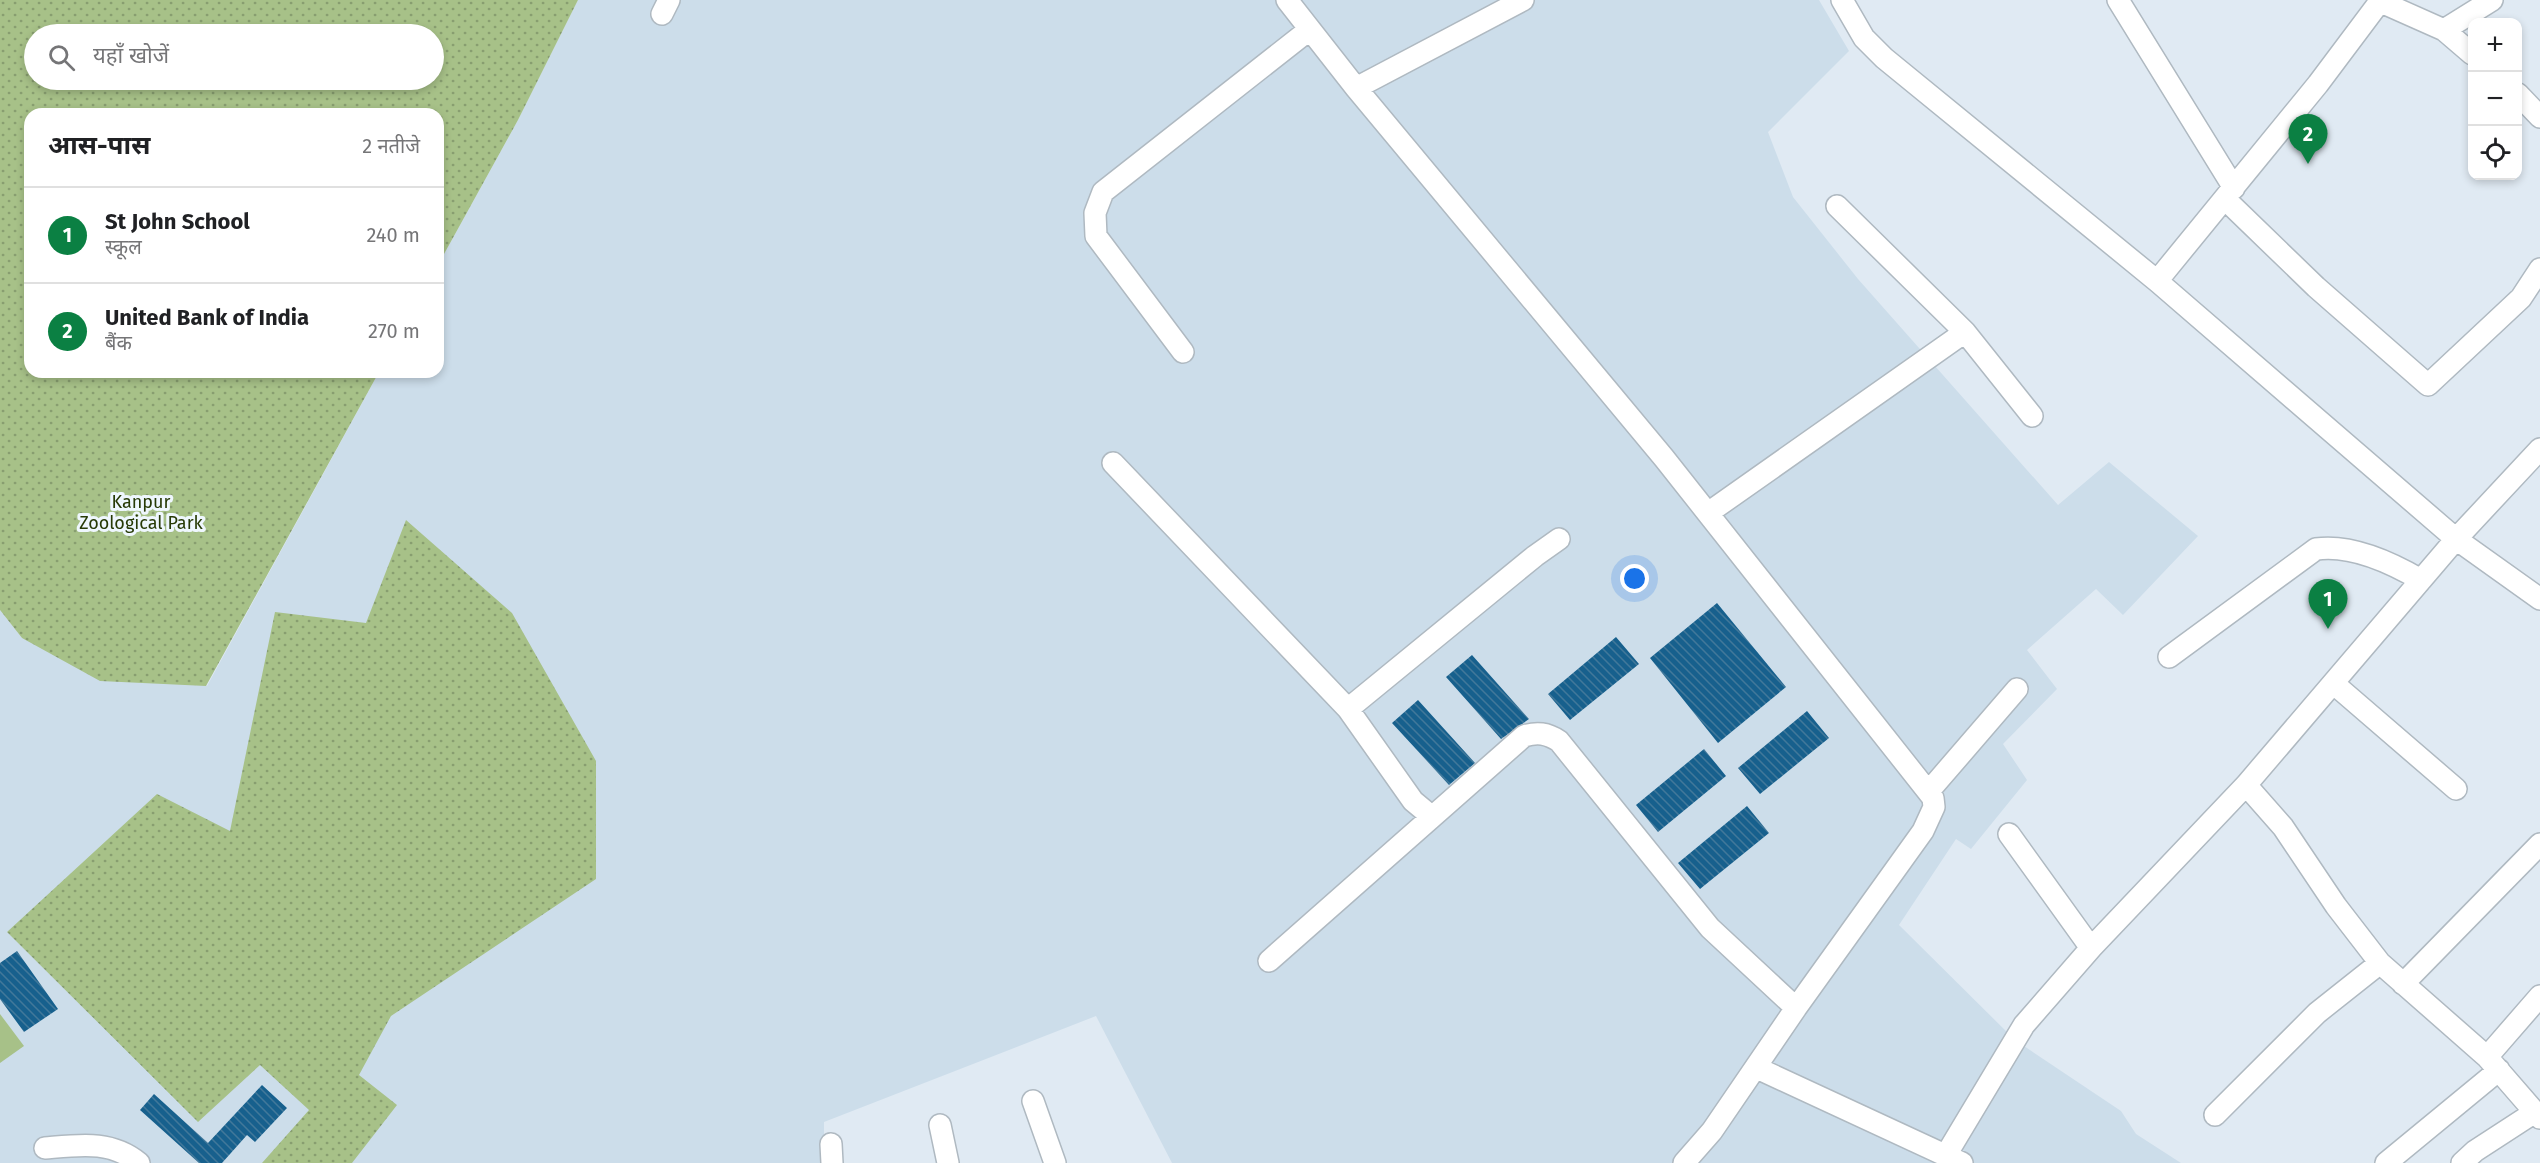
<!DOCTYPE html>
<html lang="hi">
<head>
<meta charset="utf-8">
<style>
  body { margin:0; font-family:"Fira Sans","Noto Sans Devanagari",sans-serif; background:#f6f6f6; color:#202124 }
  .controls { position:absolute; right:18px; top:18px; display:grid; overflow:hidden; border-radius:12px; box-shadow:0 3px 9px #0003 }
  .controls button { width:54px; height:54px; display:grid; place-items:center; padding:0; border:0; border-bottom:2px solid #e0e0e0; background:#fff; color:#202124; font:30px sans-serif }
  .you { position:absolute; left:1635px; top:579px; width:21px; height:21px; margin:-15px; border:4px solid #fff; border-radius:50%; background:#1a73e8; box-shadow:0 0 0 9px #1a73e833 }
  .badge { display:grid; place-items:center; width:39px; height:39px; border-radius:50%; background:#0b8043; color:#fff; font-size:20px; font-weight:700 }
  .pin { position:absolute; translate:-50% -50px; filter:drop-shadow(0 2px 3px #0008) }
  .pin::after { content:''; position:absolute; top:32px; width:21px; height:18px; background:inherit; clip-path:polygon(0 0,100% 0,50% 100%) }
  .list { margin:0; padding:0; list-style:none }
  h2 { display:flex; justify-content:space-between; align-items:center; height:78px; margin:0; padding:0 24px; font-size:26px }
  h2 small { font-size:20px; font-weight:400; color:#757577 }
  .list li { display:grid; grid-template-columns:39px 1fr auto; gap:18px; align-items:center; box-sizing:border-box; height:96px; padding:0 24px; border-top:2px solid #e0e0e0 }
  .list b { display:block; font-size:22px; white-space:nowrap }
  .list p { margin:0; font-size:20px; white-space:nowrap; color:#757577 }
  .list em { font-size:20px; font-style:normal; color:#757577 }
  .icon { flex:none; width:33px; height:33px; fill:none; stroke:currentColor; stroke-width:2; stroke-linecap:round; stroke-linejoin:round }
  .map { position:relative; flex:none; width:2540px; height:1163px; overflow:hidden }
  .search { position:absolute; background:#fff; box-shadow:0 3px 9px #0003; left:24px; top:24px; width:420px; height:66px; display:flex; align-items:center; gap:15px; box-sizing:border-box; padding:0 21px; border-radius:33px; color:#757577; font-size:22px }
  .panel { position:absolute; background:#fff; box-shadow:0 3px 9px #0003; left:24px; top:108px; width:420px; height:270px; border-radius:18px }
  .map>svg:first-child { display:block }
  .built { fill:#ccddea }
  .green { fill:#a7c188 }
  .park { fill:url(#park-dots); fill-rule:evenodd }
  .building { fill:url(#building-back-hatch) }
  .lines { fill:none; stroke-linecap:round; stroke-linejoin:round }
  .minor-casing { stroke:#afb9c1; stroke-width:24 }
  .minor { stroke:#fff; stroke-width:21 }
  .labels { text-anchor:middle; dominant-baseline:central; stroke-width:6; stroke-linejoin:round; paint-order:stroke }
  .park-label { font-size:18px; fill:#273a06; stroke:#eff7fe }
</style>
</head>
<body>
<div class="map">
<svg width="2540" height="1163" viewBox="0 0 2540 1163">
  <defs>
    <pattern id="park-dots" width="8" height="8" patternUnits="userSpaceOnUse" patternTransform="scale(1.5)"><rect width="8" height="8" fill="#a7c188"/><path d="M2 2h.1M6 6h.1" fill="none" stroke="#889e70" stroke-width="1.8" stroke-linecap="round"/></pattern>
    <pattern id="building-back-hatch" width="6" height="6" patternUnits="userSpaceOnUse" patternTransform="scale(1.5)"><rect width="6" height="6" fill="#17608d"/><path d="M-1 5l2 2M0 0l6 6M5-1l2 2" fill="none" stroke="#42789a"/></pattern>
  </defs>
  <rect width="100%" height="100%" fill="#e0eaf3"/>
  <path class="built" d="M 578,0 L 1819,0 L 1849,51 L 1768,132 L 1793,197 L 1858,279 L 2058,505 L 2109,462 L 2198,536 L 2123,615 L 2096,589 L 2027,650 L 2057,689 L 2003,744 L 2027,780 L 1971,849 L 1956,839 L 1899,925 L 2015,1040 L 2121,1111 L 2136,1134 L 2181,1163 L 1172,1163 L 1096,1016 L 824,1122 L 824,1163 L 0,1163 L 0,610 L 22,638 L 207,686 L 379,372 L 438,372 L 438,265 L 518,120 Z"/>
  <path class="green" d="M 0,1014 L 24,1046 L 0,1063 Z"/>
  <path class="park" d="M 0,0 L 578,0 L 518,120 L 438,265 L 438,114 L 30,114 L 30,372 L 379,372 L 206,686 L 100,681 L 22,638 L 0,610 ZM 34,34 L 434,34 L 434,80 L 34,80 Z
    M 406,520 L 512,613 L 596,761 L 596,879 L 391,1016 L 359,1075 L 397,1105 L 352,1163 L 262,1163 L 309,1110 L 260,1065 L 198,1122 L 7,932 L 157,794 L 230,831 L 275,612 L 366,623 Z"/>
  <path class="building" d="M 1717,603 L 1786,687 L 1718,743 L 1650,658 Z
    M 1616,637 L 1639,664 L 1570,720 L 1548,694 Z
    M 1472,655 L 1529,719 L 1501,739 L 1446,677 Z
    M 1418,700 L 1475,763 L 1449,785 L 1392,723 Z
    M 1807,711 L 1829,738 L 1760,794 L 1738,768 Z
    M 1704,749 L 1726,776 L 1658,832 L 1636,805 Z
    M 1747,806 L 1769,833 L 1700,889 L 1678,863 Z
    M 17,951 L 58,1009 L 24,1032 L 0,999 L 0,963 Z
    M 262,1085 L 287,1108 L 255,1142 L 247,1135 L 222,1163 L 199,1163 L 140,1110 L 154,1094 L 208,1143 Z"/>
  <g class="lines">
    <g class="minor-casing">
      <path id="minor" d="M 1287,0 L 1356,88 L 1664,458 L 1933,798 L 1934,807 L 1923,831 L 1796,1008 L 1712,1131 L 1684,1163
        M 1842,0 L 1864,38 L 1884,58 L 2157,281 L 2456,539 L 2540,599
        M 2118,0 L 2234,188
        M 2381,2 L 2444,30 L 2472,54
        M 662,14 L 669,0
        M 2444,30 L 2492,0
        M 1356,88 L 1523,0
        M 2518,94 L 2540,117
        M 2225,199 L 2316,287 L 2428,385 L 2521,298 L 2540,269
        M 2157,281 L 2318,84 L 2381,0
        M 1965,332 L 2032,416
        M 1183,352 L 1096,236 L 1095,213 L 1103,192 L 1309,30
        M 1113,463 L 1348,709 L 1413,801 L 1431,816
        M 1708,513 L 1965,332 L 1837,206
        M 2169,657 L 2316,549 C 2351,544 2392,563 2421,580
        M 2333,683 L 2456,789
        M 1348,709 L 1535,556 L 1559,539
        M 2246,785 L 2283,827 L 2336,906 L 2380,963 L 2487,1057 L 2540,1118
        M 1929,791 L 2017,689
        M 2009,834 L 2091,948
        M 1269,961 L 1524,736 C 1537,732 1547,733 1559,741 L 1710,928 L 1796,1008
        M 2403,984 L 2540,844
        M 2487,1057 L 2540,996
        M 1757,1068 L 1962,1163
        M 1033,1101 L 1055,1163
        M 2215,1115 L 2317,1013 L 2380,963
        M 940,1125 L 948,1163
        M 831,1144 L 832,1163
        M 45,1148 C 80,1145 111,1140 139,1163
        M 1946,1155 L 2024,1025 L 2091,948 L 2246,785 L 2456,539 L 2540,449
        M 2386,1163 L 2499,1070
        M 2462,1163 L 2475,1151 L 2535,1112"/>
    </g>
    <use href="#minor" class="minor"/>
  </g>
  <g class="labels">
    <g class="park-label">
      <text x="141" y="502">Kanpur<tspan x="141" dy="21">Zoological Park</tspan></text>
    </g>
  </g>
</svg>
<div class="controls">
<button>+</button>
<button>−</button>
<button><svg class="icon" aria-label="locate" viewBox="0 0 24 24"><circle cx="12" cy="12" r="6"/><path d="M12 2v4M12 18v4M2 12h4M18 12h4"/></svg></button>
</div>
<div class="you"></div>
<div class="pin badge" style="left:2328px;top:629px">1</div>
<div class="pin badge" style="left:2308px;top:164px">2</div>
<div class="search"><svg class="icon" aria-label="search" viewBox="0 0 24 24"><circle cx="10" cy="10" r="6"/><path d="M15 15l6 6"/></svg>यहाँ खोजें</div>
<section class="panel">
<h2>आस-पास<small>2 नतीजे</small></h2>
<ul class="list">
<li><span class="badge">1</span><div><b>St John School</b><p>स्कूल</p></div><em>240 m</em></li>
<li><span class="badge">2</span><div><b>United Bank of India</b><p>बैंक</p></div><em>270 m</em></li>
</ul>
</section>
</div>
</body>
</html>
